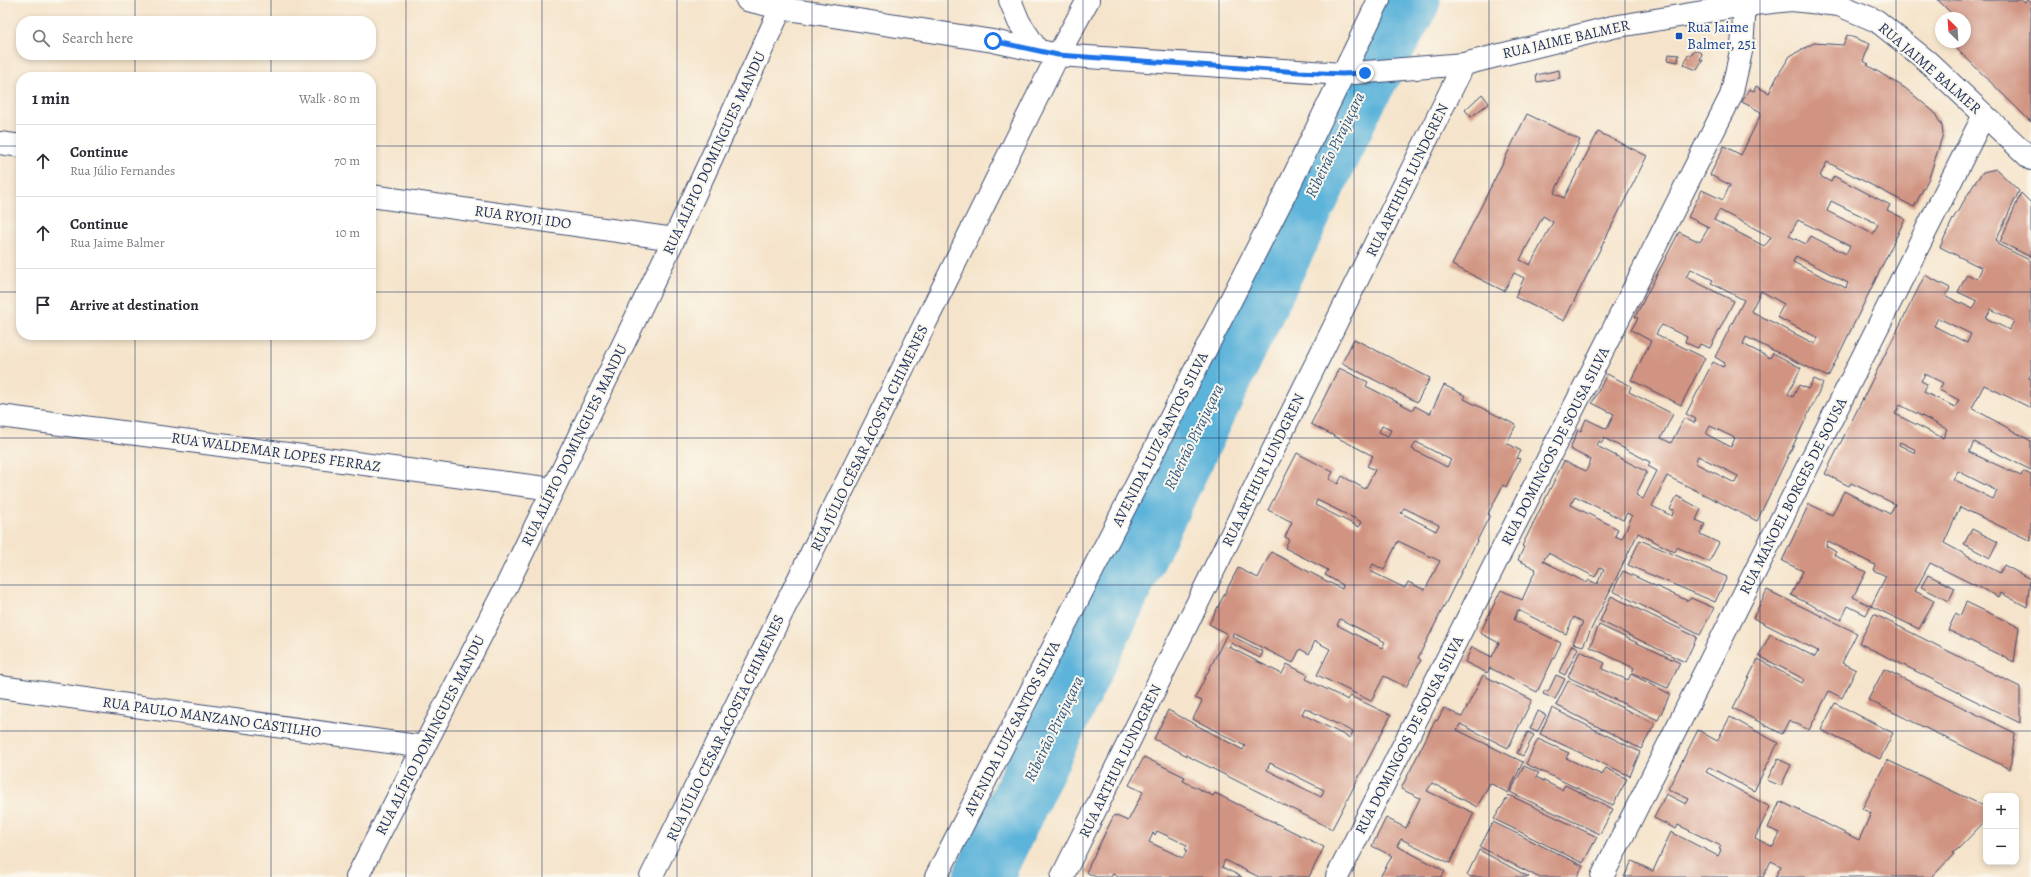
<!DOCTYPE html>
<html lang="en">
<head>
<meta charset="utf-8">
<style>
  body { margin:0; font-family:Alegreya,serif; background:#f7f7f7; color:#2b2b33 }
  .controls { position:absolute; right:12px; bottom:12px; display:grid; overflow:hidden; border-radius:8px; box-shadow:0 2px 6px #0003 }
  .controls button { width:36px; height:36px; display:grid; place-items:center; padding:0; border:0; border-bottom:1px solid #e1e1e2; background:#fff; color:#2b2b33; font:20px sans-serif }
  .compass { position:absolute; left:1935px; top:12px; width:36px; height:36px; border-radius:50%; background:#fff; box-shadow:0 2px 6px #0003; rotate:335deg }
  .stop { position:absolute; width:12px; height:12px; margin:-9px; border:3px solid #1a73e8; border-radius:50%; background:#fff }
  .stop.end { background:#1a73e8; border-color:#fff; box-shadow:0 1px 4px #0008 }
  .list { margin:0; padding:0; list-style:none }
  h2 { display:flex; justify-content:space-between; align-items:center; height:52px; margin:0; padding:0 16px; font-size:17px }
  h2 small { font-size:13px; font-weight:400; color:#7c7c81 }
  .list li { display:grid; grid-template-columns:26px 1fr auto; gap:12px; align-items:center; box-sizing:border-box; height:72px; padding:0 16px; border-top:1px solid #e1e1e2 }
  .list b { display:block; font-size:15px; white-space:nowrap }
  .list p { margin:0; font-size:13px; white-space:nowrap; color:#7c7c81 }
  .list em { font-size:13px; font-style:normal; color:#7c7c81 }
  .icon { flex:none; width:22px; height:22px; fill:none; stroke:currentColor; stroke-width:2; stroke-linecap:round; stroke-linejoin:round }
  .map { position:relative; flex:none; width:2031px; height:877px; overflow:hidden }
  .search { position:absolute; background:#fff; box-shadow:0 2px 6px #0003; left:16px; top:16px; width:360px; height:44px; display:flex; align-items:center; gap:10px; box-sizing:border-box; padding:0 14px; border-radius:16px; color:#7c7c81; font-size:15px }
  .panel { position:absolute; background:#fff; box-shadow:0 2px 6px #0003; left:16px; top:72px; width:360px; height:268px; border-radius:16px }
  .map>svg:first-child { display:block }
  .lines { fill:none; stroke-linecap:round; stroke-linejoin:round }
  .river { stroke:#5db4da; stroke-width:59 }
  .building { fill:#d19482; fill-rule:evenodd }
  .street-casing { stroke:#3c4a6e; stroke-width:24 }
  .secondary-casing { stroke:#3c4a6e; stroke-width:24 }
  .street { stroke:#fff; stroke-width:22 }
  .secondary { stroke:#fff; stroke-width:22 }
  .route { stroke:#1a73e8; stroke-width:5 }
  .grid { fill:none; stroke:#1b2f5e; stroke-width:1; stroke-opacity:0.55 }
  .transit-dot { fill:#1a4fb4; stroke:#fbf7ec; stroke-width:1.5 }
  .labels { text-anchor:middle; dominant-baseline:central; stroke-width:4; stroke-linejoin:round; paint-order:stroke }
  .transit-label { font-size:15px; fill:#164399; stroke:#fbf7ec; text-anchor:start }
  .street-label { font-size:15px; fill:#1b2f5e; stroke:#fbf7ec }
  .water-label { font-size:16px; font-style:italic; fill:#2f5783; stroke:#fbf7ec }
</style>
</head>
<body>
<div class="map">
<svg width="2031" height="877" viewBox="0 0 2031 877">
  <rect width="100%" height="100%" fill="#fbf7ec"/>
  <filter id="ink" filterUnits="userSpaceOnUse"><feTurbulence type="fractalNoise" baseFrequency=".025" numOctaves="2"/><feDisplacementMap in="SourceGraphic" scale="8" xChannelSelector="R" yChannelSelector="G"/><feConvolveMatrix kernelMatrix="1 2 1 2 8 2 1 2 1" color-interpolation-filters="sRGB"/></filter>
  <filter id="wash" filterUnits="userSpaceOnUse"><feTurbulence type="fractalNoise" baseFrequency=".012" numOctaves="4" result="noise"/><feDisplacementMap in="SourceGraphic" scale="16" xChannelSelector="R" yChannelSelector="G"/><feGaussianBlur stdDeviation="0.9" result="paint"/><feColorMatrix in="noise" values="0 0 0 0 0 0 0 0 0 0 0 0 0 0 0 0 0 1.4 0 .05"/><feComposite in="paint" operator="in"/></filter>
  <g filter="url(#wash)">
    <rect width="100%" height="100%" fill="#f5e4cb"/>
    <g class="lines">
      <path class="river" d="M 983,877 L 1355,102 L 1411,0"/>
    </g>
    <g id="blocks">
      <path class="building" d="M 1938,0 L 2021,0 L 2025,3 L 2028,0 L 2031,2 L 2031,122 L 1950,42 L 1965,42 L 1965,18 L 1956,18 Z
        M 1847,35 L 1870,44 L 1863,61 L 1869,64 L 1867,65 L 1905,88 L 1934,112 L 1942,126 L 1943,134 L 1929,178 L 1914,207 L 1827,162 L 1820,176 L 1831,182 L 1834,176 L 1890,205 L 1887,210 L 1905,219 L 1828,377 L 1746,337 L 1743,344 L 1770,358 L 1773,353 L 1801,368 L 1788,394 L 1793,397 L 1799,385 L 1808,389 L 1814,379 L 1823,383 L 1757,521 L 1667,476 L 1652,506 L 1672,516 L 1674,510 L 1670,509 L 1677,496 L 1701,509 L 1696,520 L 1705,524 L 1700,534 L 1719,543 L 1709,562 L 1677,547 L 1675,552 L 1638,533 L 1583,646 L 1573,643 L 1583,622 L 1574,617 L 1566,634 L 1518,610 L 1514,620 L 1561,643 L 1537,692 L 1490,668 L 1487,673 L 1465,662 L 1472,647 L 1492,657 L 1499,643 L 1480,633 L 1501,590 L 1522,600 L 1536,569 L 1518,560 L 1524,547 L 1522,546 L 1564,461 L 1586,471 L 1591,460 L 1570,449 L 1578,430 L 1581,431 L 1586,419 L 1607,429 L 1614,414 L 1592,403 L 1607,374 L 1631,386 L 1629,392 L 1673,414 L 1661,438 L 1671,443 L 1684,418 L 1694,423 L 1696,419 L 1686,414 L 1713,362 L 1723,367 L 1725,363 L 1715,357 L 1744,300 L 1711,283 L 1713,280 L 1691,269 L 1686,277 L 1734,301 L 1710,348 L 1700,344 L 1698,348 L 1695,347 L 1685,342 L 1687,337 L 1662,325 L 1659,329 L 1656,334 L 1705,358 L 1681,405 L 1631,380 L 1651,341 L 1631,330 L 1638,318 L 1635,317 L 1679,232 L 1700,242 L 1709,227 L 1688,217 L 1702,190 L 1723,200 L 1730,185 L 1710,175 L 1724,146 L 1741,155 L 1759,118 L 1761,112 L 1742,102 L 1749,89 L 1754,91 L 1756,86 L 1769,93 L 1778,75 L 1790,56 L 1814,43 L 1843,45 ZM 1831,201 L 1878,224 L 1873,234 L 1827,211 ZM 1719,210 L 1771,237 L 1768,242 L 1764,246 L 1714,220 ZM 1798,220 L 1850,246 L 1846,254 L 1811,236 L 1806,244 L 1789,236 ZM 1796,256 L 1848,283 L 1846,288 L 1793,262 ZM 1761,291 L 1784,304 L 1777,317 L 1818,338 L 1815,344 L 1751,311 ZM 1710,426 L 1735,438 L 1731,447 L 1706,434 ZM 1604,438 L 1650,462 L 1648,466 L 1657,471 L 1643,499 L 1636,495 L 1647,472 L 1597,446 L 1599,441 L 1602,443 ZM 1698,456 L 1738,476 L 1735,483 L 1695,463 ZM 1575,496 L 1623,520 L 1627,513 L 1632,516 L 1622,539 L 1615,536 L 1618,529 L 1571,505 ZM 1548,553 L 1595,577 L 1600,567 L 1604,569 L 1597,584 L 1589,580 L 1587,583 L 1543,561 Z
        M 1694,50 L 1702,53 L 1700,60 L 1703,60 L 1697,70 L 1684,65 L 1688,54 L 1691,55 Z
        M 1669,54 L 1679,55 L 1678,62 L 1668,60 Z
        M 1559,70 L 1560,78 L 1537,82 L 1536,75 Z
        M 1482,94 L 1489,103 L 1471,117 L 1465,110 Z
        M 1527,114 L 1580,140 L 1554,193 L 1564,198 L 1598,132 L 1647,156 L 1564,321 L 1515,297 L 1524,278 L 1514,273 L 1504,291 L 1452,265 ZM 1543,216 L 1553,222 L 1530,265 L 1520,260 Z
        M 1996,169 L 2019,191 L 1996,240 L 1998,241 L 1997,244 L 2031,261 L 2031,374 L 2029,378 L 2031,379 L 2031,408 L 1984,385 L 1972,408 L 2031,441 L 2031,470 L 1974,442 L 1969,452 L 2021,476 L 2023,471 L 2031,475 L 2031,541 L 1960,507 L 1944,543 L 2000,573 L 2004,565 L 2030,579 L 2027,607 L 2001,593 L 1999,597 L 1930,563 L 1915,591 L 1934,601 L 1919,629 L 1871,606 L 1886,576 L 1873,570 L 1875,565 L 1828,541 L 1826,546 L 1836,552 L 1834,555 L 1866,572 L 1853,597 L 1871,606 L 1866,615 L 1848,606 L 1841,620 L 1791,595 L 1803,571 L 1782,561 L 1809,504 L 1832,515 L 1844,491 L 1890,514 L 1895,504 L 1851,483 L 1849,486 L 1825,474 L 1925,275 L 1950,288 L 1946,296 L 1973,309 L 1977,301 L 1958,292 L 1967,274 L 1977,279 L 1982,268 L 1940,247 L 1953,219 L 1976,181 L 1983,172 ZM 1991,309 L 2014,321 L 2009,330 L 1986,318 ZM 1938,318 L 1971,334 L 1967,343 L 1934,326 ZM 1925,374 L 1943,383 L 1939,390 L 1959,400 L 1955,407 L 1924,392 L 1927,384 L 1921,381 ZM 1900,405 L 1947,429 L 1943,438 L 1895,414 ZM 1900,442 L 1916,450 L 1915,453 L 1899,445 ZM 1958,471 L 1997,491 L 1993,499 L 1953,479 Z
        M 2021,193 L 2031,203 L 2031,257 L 2000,242 Z
        M 1354,339 L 1430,378 L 1417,402 L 1342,363 Z
        M 1339,368 L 1368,382 L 1366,386 L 1413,410 L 1415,406 L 1430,414 L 1444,385 L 1466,396 L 1464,399 L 1516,425 L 1507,443 L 1521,451 L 1517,458 L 1520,459 L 1506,487 L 1503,485 L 1488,514 L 1490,515 L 1418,658 L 1421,660 L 1406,687 L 1384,676 L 1371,701 L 1317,675 L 1330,649 L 1315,641 L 1309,654 L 1300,649 L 1293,663 L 1233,633 L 1232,636 L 1263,652 L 1260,658 L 1231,643 L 1229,647 L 1282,674 L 1287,664 L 1308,675 L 1306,679 L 1348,700 L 1350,696 L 1391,715 L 1332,829 L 1154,739 L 1168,710 L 1243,750 L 1245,746 L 1193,719 L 1202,701 L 1195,698 L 1227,634 L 1209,624 L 1238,568 L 1258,578 L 1271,552 L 1342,589 L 1343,585 L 1325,575 L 1328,570 L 1285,548 L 1289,539 L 1285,537 L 1292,522 L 1268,510 L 1297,453 L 1333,472 L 1329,479 L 1338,484 L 1342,476 L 1365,489 L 1375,470 L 1367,466 L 1373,456 L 1311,424 ZM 1382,426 L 1391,430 L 1388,436 L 1379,432 ZM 1416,442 L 1451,460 L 1447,467 L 1412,449 ZM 1317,500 L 1362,522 L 1359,527 L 1315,505 ZM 1404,508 L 1439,525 L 1436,531 L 1401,513 ZM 1398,541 L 1440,561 L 1425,590 L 1408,582 L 1405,588 L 1370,571 L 1373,564 L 1384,570 ZM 1340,619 L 1385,642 L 1382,648 L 1337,625 ZM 1305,708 L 1353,732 L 1350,738 L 1302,714 ZM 1270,763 L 1324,790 L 1321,797 L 1267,770 Z
        M 1972,529 L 1998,542 L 1990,558 L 1964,544 Z
        M 1640,540 L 1727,577 L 1715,602 L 1628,565 Z
        M 1623,571 L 1688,601 L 1691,598 L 1714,608 L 1700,635 L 1613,591 Z
        M 1928,575 L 1955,588 L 1949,601 L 1921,587 Z
        M 1767,590 L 1857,633 L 1842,663 L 1856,670 L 1842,698 L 1829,691 L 1809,730 L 1789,720 L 1782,734 L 1733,708 L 1758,659 L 1802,683 L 1804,679 L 1759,656 L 1770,634 L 1815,657 L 1818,651 L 1753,618 Z
        M 1611,596 L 1697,637 L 1685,662 L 1600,621 Z
        M 1966,602 L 2019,627 L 2014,662 L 1948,630 L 1956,613 L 1960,616 Z
        M 1874,614 L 2020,687 L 2020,723 L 1859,643 Z
        M 1599,625 L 1680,663 L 1668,688 L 1632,673 L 1634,668 L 1590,647 Z
        M 1572,645 L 1578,648 L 1565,675 L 1559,672 Z
        M 1580,651 L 1605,663 L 1602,669 L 1628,680 L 1631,674 L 1670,694 L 1658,720 L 1568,677 Z
        M 1884,669 L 2015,733 L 2010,769 L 1868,700 Z
        M 1483,675 L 1532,700 L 1508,748 L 1460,724 L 1457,730 L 1523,762 L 1508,793 L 1490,783 L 1477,807 L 1432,783 L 1427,791 L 1474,813 L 1450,863 L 1401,839 L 1397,846 L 1445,871 L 1442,877 L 1380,877 L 1392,856 L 1372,846 L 1386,818 L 1406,828 L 1420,798 L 1401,789 L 1435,720 L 1437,721 L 1444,708 L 1462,717 Z
        M 1556,675 L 1565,679 L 1555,699 L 1543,694 L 1545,690 L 1548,692 Z
        M 1568,681 L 1655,724 L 1641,749 L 1556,705 Z
        M 1835,703 L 1893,733 L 1880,759 L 1821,730 Z
        M 1552,708 L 1640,752 L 1630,776 L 1540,734 Z
        M 1538,711 L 1546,715 L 1537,732 L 1530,729 Z
        M 1730,717 L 1778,743 L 1754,791 L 1709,767 L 1706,772 L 1770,807 L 1755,838 L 1773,847 L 1780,833 L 1768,828 L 1780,801 L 1859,840 L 1871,813 L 1862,809 L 1887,760 L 1986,807 L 1986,820 L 1958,849 L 1952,853 L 1954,854 L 1932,877 L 1775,877 L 1781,866 L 1771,861 L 1763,877 L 1624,877 L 1632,861 L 1653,871 L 1671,832 L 1718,856 L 1721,850 L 1719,849 L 1721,846 L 1678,825 L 1676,829 L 1654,818 L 1666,794 L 1686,804 L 1689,799 L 1668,789 L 1698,730 L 1717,741 Z
        M 1528,732 L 1534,735 L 1523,756 L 1517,753 Z
        M 1538,739 L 1569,753 L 1566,758 L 1602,775 L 1606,768 L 1627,779 L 1613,805 L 1526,764 Z
        M 1144,757 L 1185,777 L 1183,781 L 1213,796 L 1215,793 L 1324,847 L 1309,877 L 1259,877 L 1225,860 L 1222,867 L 1242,877 L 1118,877 L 1113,874 L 1111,877 L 1096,877 L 1086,872 L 1114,815 L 1128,821 L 1143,792 L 1129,785 ZM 1157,831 L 1187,845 L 1185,849 L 1187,850 L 1183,858 L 1149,842 L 1153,833 L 1155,835 Z
        M 1778,759 L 1791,765 L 1781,786 L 1767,780 Z
        M 1524,766 L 1539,773 L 1536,777 L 1562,790 L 1565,785 L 1613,809 L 1600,834 L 1510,792 Z
        M 1509,795 L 1597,837 L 1583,863 L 1494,819 Z
        M 1493,822 L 1583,866 L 1577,877 L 1538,877 L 1480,847 Z
        M 1479,850 L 1529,877 L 1471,877 L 1467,875 Z"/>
    </g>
  </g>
  <g filter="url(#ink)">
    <use href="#blocks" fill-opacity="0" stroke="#3c4a6e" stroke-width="1"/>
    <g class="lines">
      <g class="street-casing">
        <path id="street" d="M 0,143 L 21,146
          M 371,196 L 674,239
          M 0,416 L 553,489
          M 0,687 L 424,747
          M 357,877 L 506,587 L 674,239 L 781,8
          M 651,877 L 1058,55
          M 936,877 L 1285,194 L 1379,0
          M 1062,877 L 1464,64
          M 1337,877 L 1731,96 L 1742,47 L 1745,5
          M 1602,877 L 1984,115"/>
      </g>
      <g class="secondary-casing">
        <path id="secondary" d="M 747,0 L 781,8 L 993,41 L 1058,55 L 1342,74 L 1464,64 L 1613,27 L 1745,5 L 1791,0
          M 1010,0 L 1019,22 L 1038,51
          M 1792,0 L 1839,5 L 1877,21 L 1927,61 L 2031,159
          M 1058,55 L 1088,0"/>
      </g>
      <use href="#street" class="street"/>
      <use href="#secondary" class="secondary"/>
    </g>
  </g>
  <g class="lines" filter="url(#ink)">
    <path class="route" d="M 993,41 L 1058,55 L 1299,72 L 1342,74 L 1365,73"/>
  </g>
  <path class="grid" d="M 135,0 L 135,21M 271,0 L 271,21M 406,0 L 406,877M 542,0 L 542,877M 677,0 L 677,877M 812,0 L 812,877M 948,0 L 948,877M 1083,0 L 1083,877M 1219,0 L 1219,877M 1354,0 L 1354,877M 1489,0 L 1489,877M 1625,0 L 1625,877M 1760,0 L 1760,877M 1896,0 L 1896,877M 135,55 L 135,77M 271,55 L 271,77M 0,146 L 21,146M 371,146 L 2031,146M 0,292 L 21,292M 371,292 L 2031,292M 135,335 L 135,877M 271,335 L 271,877M 0,438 L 2031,438M 0,585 L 2031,585M 0,731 L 2031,731"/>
  <rect class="transit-dot" x="1675" y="32" width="8" height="8" rx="2"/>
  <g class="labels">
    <g class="transit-label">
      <text x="1687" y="27">Rua Jaime<tspan x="1687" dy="17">Balmer, 251</tspan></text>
    </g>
    <g class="street-label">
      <text transform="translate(1566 39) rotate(-13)">RUA JAIME BALMER</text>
      <text transform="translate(1930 68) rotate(41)">RUA JAIME BALMER</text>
      <text transform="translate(714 153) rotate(-65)">RUA ALÍPIO DOMINGUES MANDU</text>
      <text transform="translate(1407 180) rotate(-64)">RUA ARTHUR LUNDGREN</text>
      <text transform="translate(523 217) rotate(8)">RUA RYOJI IDO</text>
      <text transform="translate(869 438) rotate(-64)">RUA JÚLIO CÉSAR ACOSTA CHIMENES</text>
      <text transform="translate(1160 439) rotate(-63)">AVENIDA LUIZ SANTOS SILVA</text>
      <text transform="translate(574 445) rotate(-64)">RUA ALÍPIO DOMINGUES MANDU</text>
      <text transform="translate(1555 446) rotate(-63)">RUA DOMINGOS DE SOUSA SILVA</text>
      <text transform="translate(276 452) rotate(8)">RUA WALDEMAR LOPES FERRAZ</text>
      <text transform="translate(1263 470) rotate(-64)">RUA ARTHUR LUNDGREN</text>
      <text transform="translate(1793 496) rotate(-63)">RUA MANOEL BORGES DE SOUSA</text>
      <text transform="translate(212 717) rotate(8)">RUA PAULO MANZANO CASTILHO</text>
      <text transform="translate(725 728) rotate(-64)">RUA JÚLIO CÉSAR ACOSTA CHIMENES</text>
      <text transform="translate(1012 728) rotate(-63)">AVENIDA LUIZ SANTOS SILVA</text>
      <text transform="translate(430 735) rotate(-63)">RUA ALÍPIO DOMINGUES MANDU</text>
      <text transform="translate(1409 735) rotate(-63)">RUA DOMINGOS DE SOUSA SILVA</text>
      <text transform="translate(1120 761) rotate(-64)">RUA ARTHUR LUNDGREN</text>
    </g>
    <g class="water-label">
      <text transform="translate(1335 145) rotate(-64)">Ribeirão Pirajuçara</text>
      <text transform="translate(1194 437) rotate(-64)">Ribeirão Pirajuçara</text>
      <text transform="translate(1054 729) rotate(-64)">Ribeirão Pirajuçara</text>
    </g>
  </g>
</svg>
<div class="controls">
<button>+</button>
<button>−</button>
</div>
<svg class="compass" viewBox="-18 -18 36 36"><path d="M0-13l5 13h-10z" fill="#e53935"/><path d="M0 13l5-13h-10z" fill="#7c7c81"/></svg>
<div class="stop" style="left:993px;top:41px"></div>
<div class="stop end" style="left:1365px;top:73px"></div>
<div class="search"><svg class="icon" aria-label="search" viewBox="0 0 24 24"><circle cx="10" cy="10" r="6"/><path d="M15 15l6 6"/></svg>Search here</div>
<section class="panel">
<h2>1 min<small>Walk · 80 m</small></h2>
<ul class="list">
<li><svg class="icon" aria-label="ahead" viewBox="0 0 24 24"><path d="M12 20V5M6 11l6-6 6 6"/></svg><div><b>Continue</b><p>Rua Júlio Fernandes</p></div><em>70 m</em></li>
<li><svg class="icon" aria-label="ahead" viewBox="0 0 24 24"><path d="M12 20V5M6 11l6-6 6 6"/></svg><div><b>Continue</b><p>Rua Jaime Balmer</p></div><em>10 m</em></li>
<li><svg class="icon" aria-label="arrive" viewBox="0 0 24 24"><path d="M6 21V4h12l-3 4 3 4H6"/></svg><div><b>Arrive at destination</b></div></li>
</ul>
</section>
</div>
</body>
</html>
